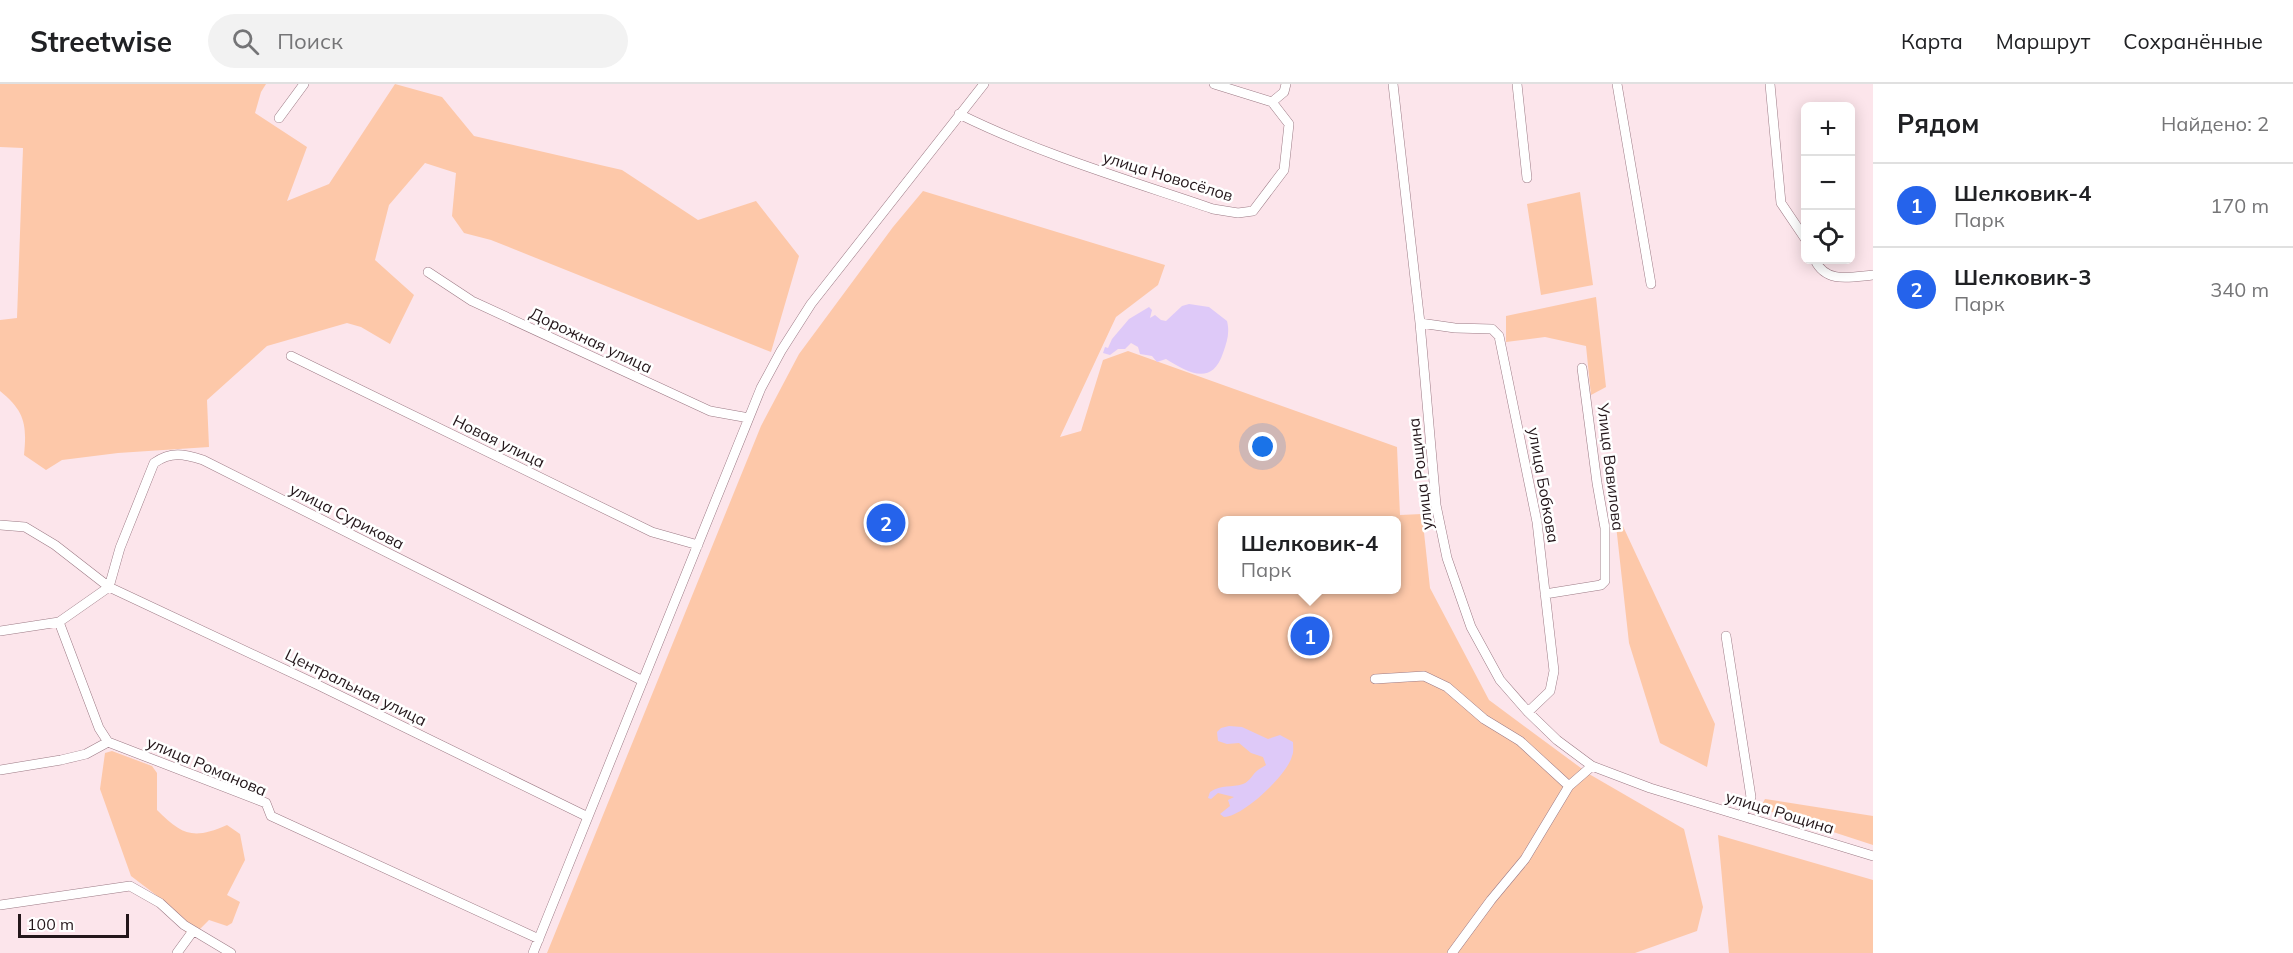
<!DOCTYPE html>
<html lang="ru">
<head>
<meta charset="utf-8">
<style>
  body { margin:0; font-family:Mulish,sans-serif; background:#f2f2f2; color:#202124 }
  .controls { position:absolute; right:18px; top:18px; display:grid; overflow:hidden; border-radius:9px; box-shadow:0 3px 15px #0003 }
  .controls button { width:54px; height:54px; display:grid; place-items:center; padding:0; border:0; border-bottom:2px solid #e0e0e0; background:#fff; color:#202124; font:30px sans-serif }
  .scale { position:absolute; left:18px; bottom:15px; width:111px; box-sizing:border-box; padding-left:6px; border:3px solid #23161a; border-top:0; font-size:16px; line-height:21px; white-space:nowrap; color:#23161a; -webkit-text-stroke:4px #fff; paint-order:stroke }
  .you { position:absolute; left:1263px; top:363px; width:21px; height:21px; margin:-15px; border:4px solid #fff; border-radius:50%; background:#1a73e8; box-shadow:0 0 0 9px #1a73e833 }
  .badge { display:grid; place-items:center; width:39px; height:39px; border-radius:50%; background:#2563eb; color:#fff; font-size:20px; font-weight:700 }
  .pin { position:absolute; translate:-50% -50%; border:3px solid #fff; box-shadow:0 2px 6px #0006 }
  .popup { position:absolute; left:1218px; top:432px; width:183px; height:78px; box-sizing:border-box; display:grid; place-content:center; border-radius:9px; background:#fff; filter:drop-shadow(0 2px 4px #0005); font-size:20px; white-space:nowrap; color:#757577 }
  .popup b { font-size:22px; color:#202124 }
  .popup::after { content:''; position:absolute; left:50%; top:100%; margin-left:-12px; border:12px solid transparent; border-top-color:#fff }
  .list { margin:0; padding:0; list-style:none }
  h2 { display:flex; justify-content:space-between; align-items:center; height:78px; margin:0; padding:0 24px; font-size:26px }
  h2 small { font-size:20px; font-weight:400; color:#757577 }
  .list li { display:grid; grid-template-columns:39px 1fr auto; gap:18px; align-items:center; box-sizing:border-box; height:84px; padding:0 24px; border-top:2px solid #e0e0e0 }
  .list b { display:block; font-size:22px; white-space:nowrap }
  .list p { margin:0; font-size:20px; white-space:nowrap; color:#757577 }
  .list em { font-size:20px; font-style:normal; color:#757577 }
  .icon { flex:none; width:33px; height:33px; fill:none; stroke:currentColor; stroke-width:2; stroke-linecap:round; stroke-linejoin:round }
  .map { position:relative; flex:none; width:1873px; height:869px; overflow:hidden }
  header { display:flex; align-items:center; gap:36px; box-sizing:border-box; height:84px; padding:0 30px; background:#fff; border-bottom:2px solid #e0e0e0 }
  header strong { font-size:28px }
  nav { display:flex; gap:33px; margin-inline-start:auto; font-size:21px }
  .search { width:420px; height:54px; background:#f2f2f2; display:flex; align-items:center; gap:15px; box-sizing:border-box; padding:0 21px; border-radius:33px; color:#757577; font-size:22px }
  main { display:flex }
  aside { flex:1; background:#fff }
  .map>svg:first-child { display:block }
  .green { fill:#fdc8a9; fill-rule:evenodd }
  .water { fill:#dec9f8 }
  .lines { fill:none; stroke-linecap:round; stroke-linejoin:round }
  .minor-casing { stroke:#9c7a85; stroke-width:10 }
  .minor { stroke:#fff; stroke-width:9 }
  .labels { text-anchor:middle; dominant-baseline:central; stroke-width:5; stroke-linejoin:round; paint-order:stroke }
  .street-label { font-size:16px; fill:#23161a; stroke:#fff }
</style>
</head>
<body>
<header>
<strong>Streetwise</strong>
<div class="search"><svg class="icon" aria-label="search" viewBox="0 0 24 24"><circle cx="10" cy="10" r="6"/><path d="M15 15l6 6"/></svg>Поиск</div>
<nav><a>Карта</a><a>Маршрут</a><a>Сохранённые</a></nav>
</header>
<main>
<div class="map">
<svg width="1873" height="869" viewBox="0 0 1873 869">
  <rect width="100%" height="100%" fill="#fce5eb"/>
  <path class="green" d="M 0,0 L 266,0 L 261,8 L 255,29 L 307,63 L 287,117 L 329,100 L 395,0 L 442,13 L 474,52 L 622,86 L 698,136 L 756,117 L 799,172 L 771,268 L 491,156 L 464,149 L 452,132 L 456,89 L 425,79 L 389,121 L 375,176 L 414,211 L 390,260 L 361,243 L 347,239 L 267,262 L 207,316 L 209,363 L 118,369 L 62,376 L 46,386 L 24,371 C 27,341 25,327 0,307 L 0,236 L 17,234 L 23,64 L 0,63 Z
    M 923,107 L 1165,181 L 1158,201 L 1116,233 L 1060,353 L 1081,347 L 1103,276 L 1128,267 L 1397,363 L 1400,431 L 1422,430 L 1430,504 L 1489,616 L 1589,690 L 1684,745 L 1703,823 L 1697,847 L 1635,869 L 547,869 L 761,342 L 799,270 L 893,143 ZM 1223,436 L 1397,436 L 1397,506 L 1223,506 Z
    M 1580,108 L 1593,201 L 1541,211 L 1527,120 Z
    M 1596,213 L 1606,303 L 1591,311 L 1586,262 L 1545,253 L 1506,258 L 1506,232 Z
    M 1614,423 L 1715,640 L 1707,683 L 1660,659 L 1629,559 Z
    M 112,667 L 152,682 L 157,689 L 157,726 C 182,751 193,756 227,741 L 240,750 L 245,776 L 227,811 L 240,818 L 232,839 L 227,842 L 209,836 L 196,849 L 187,850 L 156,811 L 131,792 L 100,705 L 105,669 Z
    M 1765,715 L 1873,732 L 1873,761 L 1760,724 Z
    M 1718,751 L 1873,796 L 1873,869 L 1729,869 Z"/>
  <path class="water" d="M 1189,220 L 1209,223 L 1227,237 C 1230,249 1227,258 1223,269 C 1212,303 1187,288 1166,275 L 1157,278 L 1152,272 L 1140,270 L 1138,263 L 1131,259 L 1125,265 L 1118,265 L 1110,271 L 1103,269 L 1105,263 L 1108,264 L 1112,255 L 1129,235 L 1149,223 L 1152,226 L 1150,234 L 1155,231 L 1161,236 L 1166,237 L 1182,222 Z
    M 1229,642 L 1242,643 L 1268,655 L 1280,651 L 1293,658 C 1293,662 1294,668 1292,672 C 1288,690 1243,733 1224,733 L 1220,730 L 1230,722 L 1228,716 L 1234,713 L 1218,709 L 1211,715 L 1208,714 L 1210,708 C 1222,700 1231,704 1243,700 C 1251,697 1252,690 1258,686 C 1260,684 1264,683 1266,681 L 1263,673 L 1251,669 L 1239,659 L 1227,660 L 1218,657 L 1217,648 L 1221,644 Z"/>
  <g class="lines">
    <g class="minor-casing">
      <path id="minor" d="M 1214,0 L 1272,18 L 1284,8 L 1286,0
        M 1393,0 L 1420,239 L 1436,421 L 1447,474 L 1471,543 L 1500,596 L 1528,628 L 1557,656 L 1592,682 L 1650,704 L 1873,772
        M 1517,0 L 1527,94
        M 1617,0 L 1651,200
        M 1770,0 L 1781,119 L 1806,156
        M 959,30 C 1040,70 1128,96 1213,125 L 1238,129 L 1253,127 L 1284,86 L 1289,40 L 1272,18
        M 279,34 L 304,0
        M 1815,176 C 1826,200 1851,193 1873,191
        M 428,188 L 472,217 L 710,327 L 749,334
        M 1420,239 L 1455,244 L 1492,245 L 1499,252 L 1537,438 L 1554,587 L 1550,607 L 1528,628
        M 291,272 L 652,448 L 698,461
        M 0,441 L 25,443 L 55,461 L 109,503 L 318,601 L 588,733
        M 109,503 L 120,464 L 154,379 C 171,367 184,370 203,376 L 643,597
        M 1545,510 L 1601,501 L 1605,497 L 1605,444 L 1597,399 L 1582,284
        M 59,538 L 99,644 L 108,658 L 266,719 L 271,732 L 539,855
        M 0,547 L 59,538 L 109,503
        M 1726,552 L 1751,713 L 1742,731
        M 1375,595 L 1424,592 L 1447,603 L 1484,635 L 1520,657 L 1569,702 L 1525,775 L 1491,816 L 1452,869
        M 0,686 L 61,676 L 86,670 L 108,658
        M 1569,702 L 1592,682
        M 0,821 L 130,802 L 160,819 L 184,841 L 231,869
        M 177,869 L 193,847
        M 533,869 L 761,304 L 781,267 L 811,220 L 984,0"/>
    </g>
    <use href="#minor" class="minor"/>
  </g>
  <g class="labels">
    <g class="street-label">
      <text transform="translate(1168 92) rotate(17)">улица Новосёлов</text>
      <text transform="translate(591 256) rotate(25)">Дорожная улица</text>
      <text transform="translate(499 357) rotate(26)">Новая улица</text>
      <text transform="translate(1611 383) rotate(83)">Улица Вавилова</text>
      <text transform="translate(1420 390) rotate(-97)">улица Рощина</text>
      <text transform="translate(1544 401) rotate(80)">улица Бобкова</text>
      <text transform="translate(347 432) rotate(27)">улица Сурикова</text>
      <text transform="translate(356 603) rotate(26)">Центральная улица</text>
      <text transform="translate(207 682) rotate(23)">улица Романова</text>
      <text transform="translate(1780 728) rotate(17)">улица Рощина</text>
    </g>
  </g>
</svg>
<div class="controls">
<button>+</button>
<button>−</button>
<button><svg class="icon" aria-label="locate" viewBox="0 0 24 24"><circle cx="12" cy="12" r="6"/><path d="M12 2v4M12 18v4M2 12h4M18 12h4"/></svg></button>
</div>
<div class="scale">100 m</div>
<div class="you"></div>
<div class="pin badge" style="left:1310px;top:552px">1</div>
<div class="popup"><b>Шелковик-4</b>Парк</div>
<div class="pin badge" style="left:886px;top:439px">2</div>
</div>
<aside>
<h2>Рядом<small>Найдено: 2</small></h2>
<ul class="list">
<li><span class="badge">1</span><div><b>Шелковик-4</b><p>Парк</p></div><em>170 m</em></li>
<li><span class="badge">2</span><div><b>Шелковик-3</b><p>Парк</p></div><em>340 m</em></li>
</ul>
</aside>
</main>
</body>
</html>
